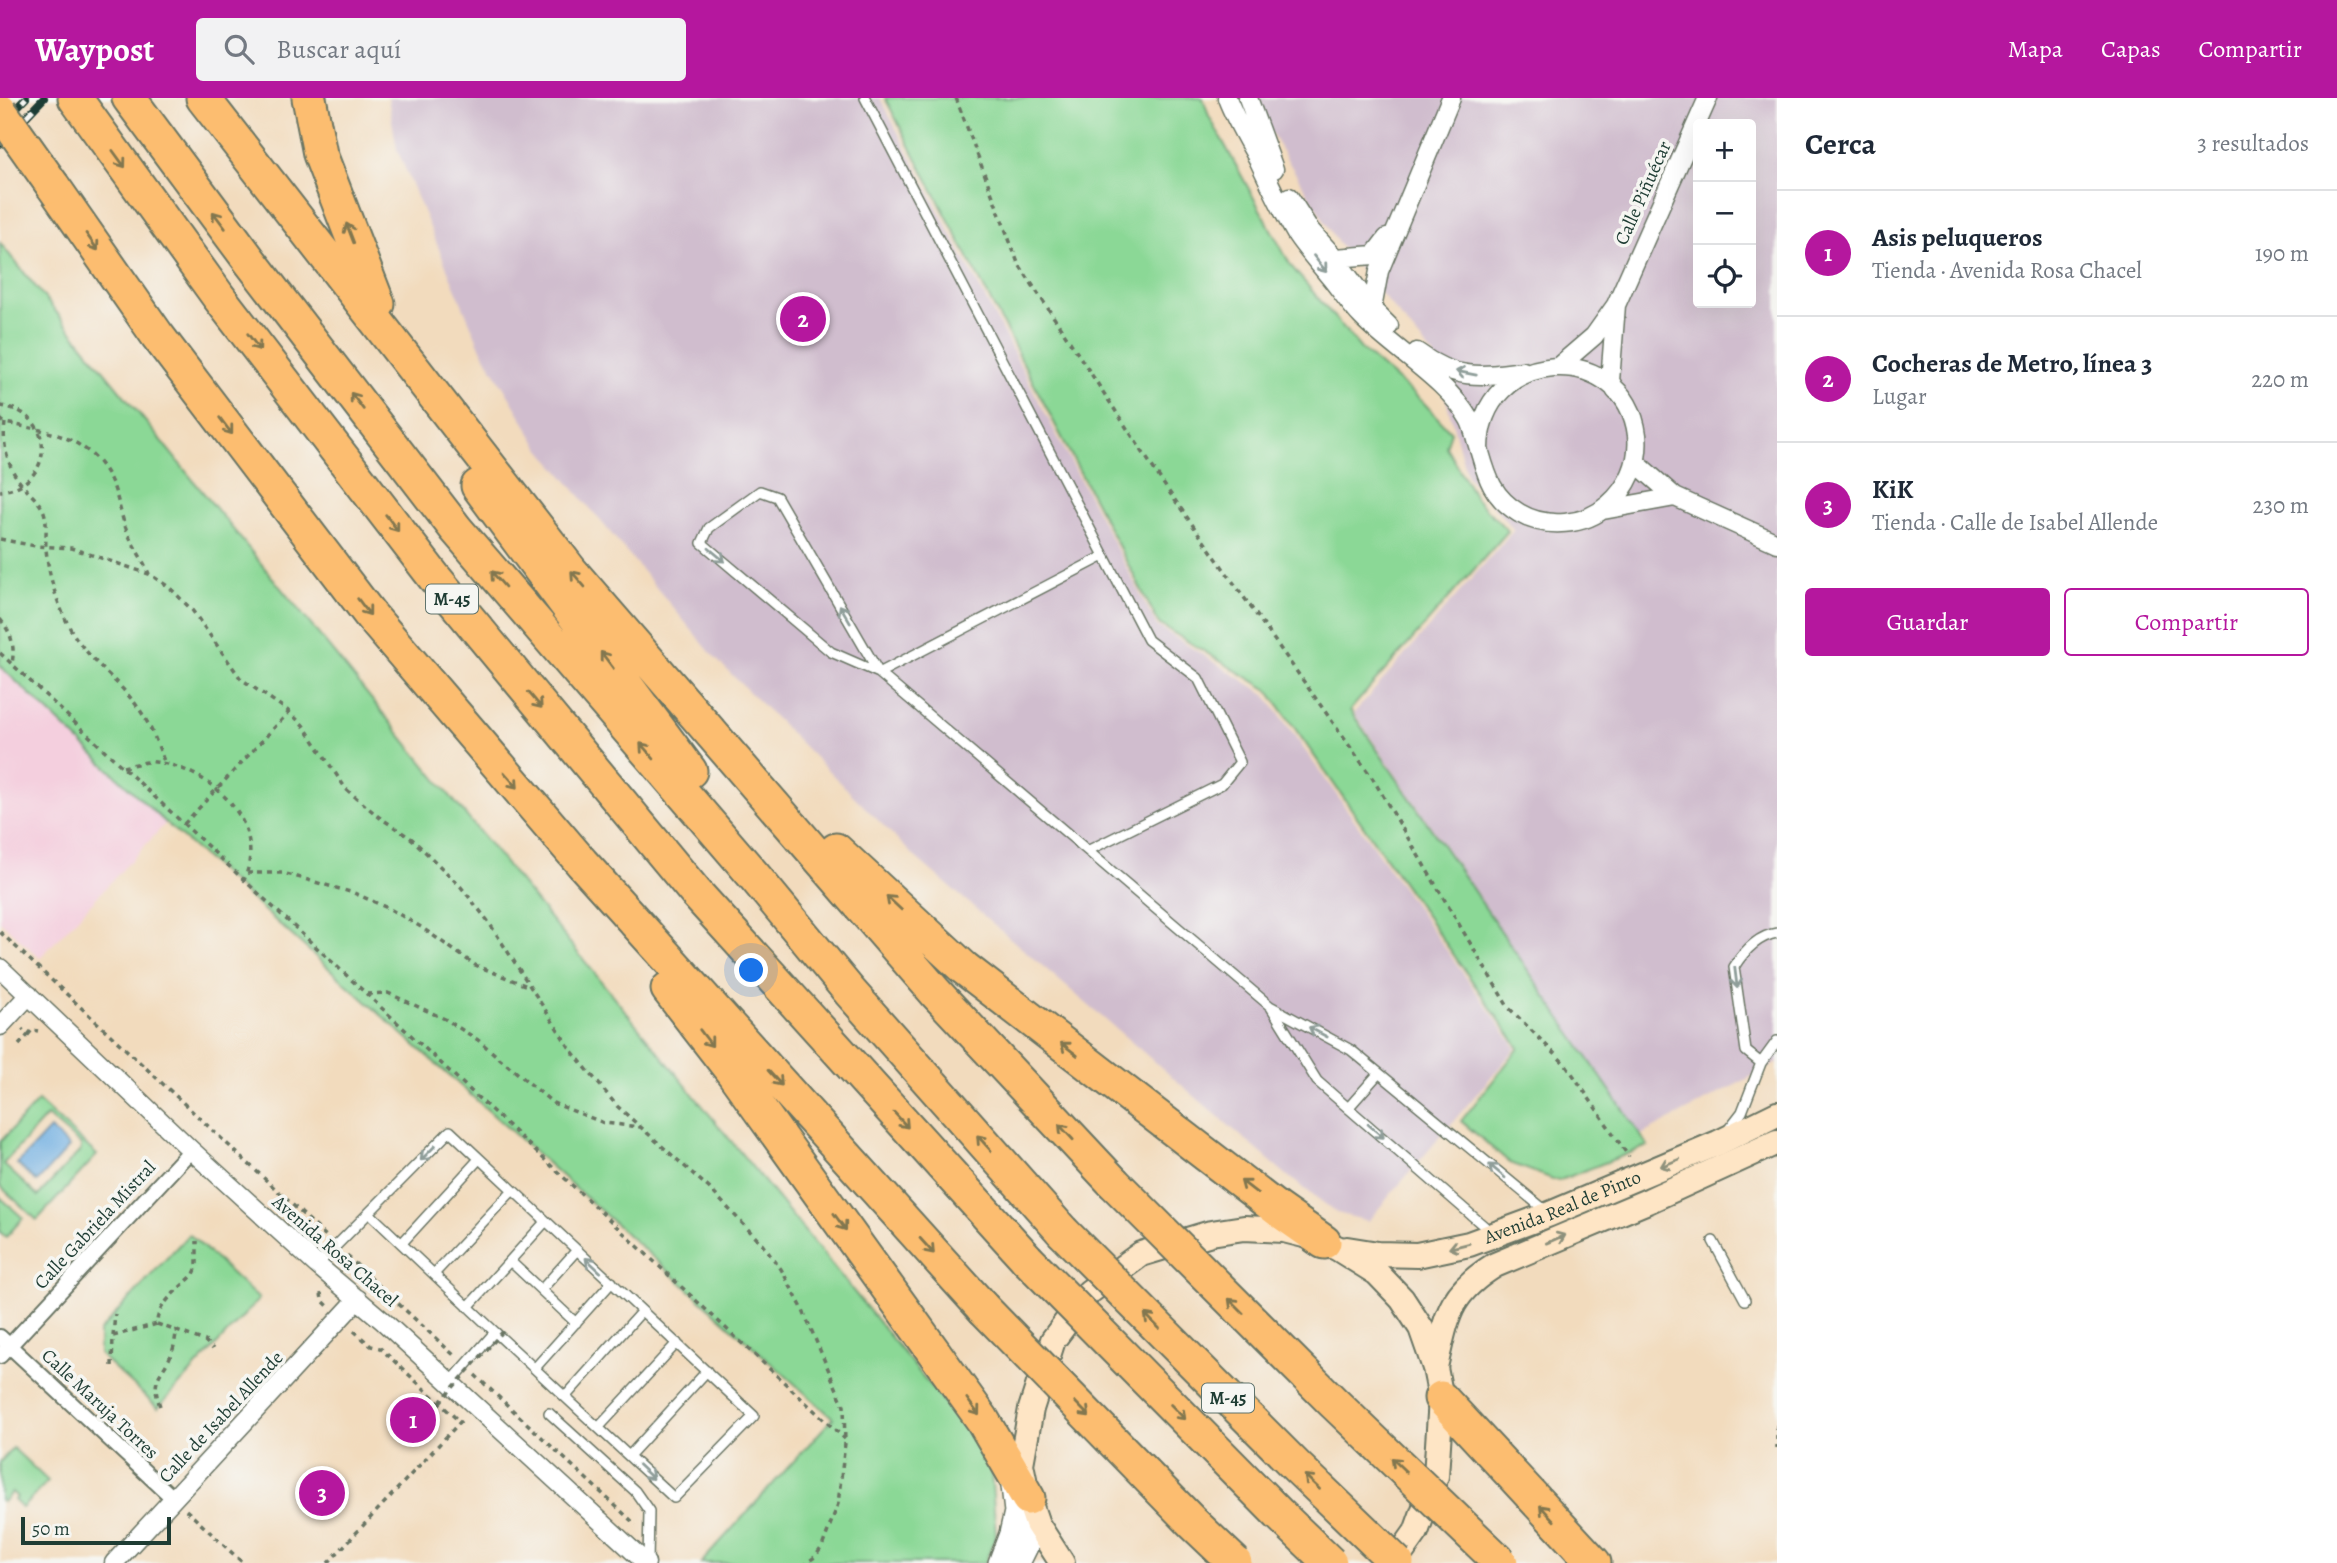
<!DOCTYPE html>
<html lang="es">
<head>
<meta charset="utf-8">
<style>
  body { margin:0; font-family:Alegreya,serif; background:#f2f2f3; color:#1f2937 }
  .controls { position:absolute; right:21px; top:21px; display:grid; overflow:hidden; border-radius:7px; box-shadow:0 7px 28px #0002 }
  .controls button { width:63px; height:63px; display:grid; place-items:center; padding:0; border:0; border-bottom:2px solid #e0e1e3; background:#fff; color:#1f2937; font:35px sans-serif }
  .scale { position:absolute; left:21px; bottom:18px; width:150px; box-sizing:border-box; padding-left:7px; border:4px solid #1f3d34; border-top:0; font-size:19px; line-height:24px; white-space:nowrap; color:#1f3d34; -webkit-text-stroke:5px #f6f6f2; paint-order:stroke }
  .you { position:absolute; left:752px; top:873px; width:24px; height:24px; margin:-18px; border:5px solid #fff; border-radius:50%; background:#1a73e8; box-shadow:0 0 0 10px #1a73e833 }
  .badge { display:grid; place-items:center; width:46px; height:46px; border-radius:50%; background:#b5179e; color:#fff; font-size:23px; font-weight:700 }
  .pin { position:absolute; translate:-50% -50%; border:4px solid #fff; box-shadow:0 2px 7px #0006 }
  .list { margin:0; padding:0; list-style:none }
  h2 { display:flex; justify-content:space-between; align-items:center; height:91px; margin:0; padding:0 28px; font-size:30px }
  h2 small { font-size:23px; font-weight:400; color:#747a83 }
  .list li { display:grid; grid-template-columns:46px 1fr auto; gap:21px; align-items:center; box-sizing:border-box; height:126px; padding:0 28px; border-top:2px solid #e0e1e3 }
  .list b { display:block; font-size:26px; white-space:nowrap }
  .list p { margin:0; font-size:23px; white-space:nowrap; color:#747a83 }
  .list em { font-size:23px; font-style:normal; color:#747a83 }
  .actions { display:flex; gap:14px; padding:21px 28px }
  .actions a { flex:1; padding:16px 0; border:2px solid #b5179e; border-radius:7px; text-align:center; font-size:24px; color:#b5179e }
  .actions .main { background:#b5179e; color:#fff }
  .icon { flex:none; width:38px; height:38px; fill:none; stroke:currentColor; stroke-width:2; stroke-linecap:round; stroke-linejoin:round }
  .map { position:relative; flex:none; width:1777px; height:1465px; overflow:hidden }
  header { display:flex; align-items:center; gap:42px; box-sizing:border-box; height:98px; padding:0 35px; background:#b5179e; color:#fff }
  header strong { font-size:33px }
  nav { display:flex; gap:38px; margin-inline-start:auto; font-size:24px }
  .search { width:490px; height:63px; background:#f2f2f3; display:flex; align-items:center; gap:18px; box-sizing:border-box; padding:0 24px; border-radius:7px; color:#747a83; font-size:26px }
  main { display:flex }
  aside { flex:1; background:#fff }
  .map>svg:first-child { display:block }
  .built { fill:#f4cfde }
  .industrial { fill:#d0bdce; fill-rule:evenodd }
  .green { fill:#8bd896; stroke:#558a65; stroke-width:2; fill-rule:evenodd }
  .water { fill:#6eade1; stroke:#46758a; stroke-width:2 }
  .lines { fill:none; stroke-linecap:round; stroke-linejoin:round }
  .service-casing { stroke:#697464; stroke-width:12 }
  .pedestrian-casing { stroke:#697464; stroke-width:18 }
  .minor-casing { stroke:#697464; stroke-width:21 }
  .tertiary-casing { stroke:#697464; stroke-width:26 }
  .secondary-casing { stroke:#697464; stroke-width:28 }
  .motorway-casing { stroke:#697464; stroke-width:37 }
  .path { stroke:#697464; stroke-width:3.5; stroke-dasharray:5 5; stroke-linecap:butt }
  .service { stroke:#fff; stroke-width:9 }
  .pedestrian { stroke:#fff; stroke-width:14 }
  .minor { stroke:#fff; stroke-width:18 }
  .tertiary { stroke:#fff; stroke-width:23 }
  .secondary { stroke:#fee5c5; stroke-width:24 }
  .motorway { stroke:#fcbd6f; stroke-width:33 }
  .rail-casing { stroke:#1f3d34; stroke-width:8 }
  .rail { stroke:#f6f6f2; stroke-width:5; stroke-dasharray:16; stroke-linecap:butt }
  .motorway-bridge-casing { stroke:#697464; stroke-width:37; stroke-linecap:butt }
  .path-bridge { stroke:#697464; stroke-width:3.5; stroke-dasharray:5 5; stroke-linecap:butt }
  .motorway-bridge { stroke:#fcbd6f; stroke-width:33 }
  .oneway { stroke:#82774f }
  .oneway2 { stroke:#8f9e9a }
  .oneway3 { stroke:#8e917c }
  .labels { text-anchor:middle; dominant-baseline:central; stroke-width:7; stroke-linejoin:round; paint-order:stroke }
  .shield { fill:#f6f6f2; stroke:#60746d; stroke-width:2 }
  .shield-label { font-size:18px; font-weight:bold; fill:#1f3d34 }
  .street-label { font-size:19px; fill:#1f3d34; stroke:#f6f6f2 }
</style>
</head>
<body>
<header>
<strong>Waypost</strong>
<div class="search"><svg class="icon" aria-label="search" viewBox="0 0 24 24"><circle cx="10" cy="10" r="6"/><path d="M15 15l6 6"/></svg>Buscar aquí</div>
<nav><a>Mapa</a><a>Capas</a><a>Compartir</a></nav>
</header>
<main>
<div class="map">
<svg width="1777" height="1465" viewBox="0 0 1777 1465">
  <rect width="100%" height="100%" fill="#f6f6f2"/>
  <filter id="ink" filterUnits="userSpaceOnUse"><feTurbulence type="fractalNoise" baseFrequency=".0143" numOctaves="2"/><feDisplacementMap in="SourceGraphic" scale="14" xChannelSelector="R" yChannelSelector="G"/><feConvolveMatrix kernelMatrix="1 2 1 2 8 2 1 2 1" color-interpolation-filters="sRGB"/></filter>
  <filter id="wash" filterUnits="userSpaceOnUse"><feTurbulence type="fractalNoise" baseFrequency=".00686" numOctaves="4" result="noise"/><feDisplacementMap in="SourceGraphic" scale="28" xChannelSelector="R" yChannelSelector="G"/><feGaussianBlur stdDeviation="1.57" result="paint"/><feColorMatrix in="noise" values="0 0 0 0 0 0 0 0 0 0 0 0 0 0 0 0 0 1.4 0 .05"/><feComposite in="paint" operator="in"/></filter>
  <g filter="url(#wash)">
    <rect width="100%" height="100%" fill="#f2dbbd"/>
    <path class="built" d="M 0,568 L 166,725 L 40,860 L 0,823 Z"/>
    <path class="industrial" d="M 388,0 L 880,0 L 1157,528 L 1265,596 L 1516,950 L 1368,1123 L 1337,1115 L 1289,1079 L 914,758 L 715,560 L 539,349 L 481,251 L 397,51 Z
      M 1257,0 L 1777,0 L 1777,965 L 1641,1037 L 1354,615 L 1514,432 L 1467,378 L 1434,258 L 1338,145 L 1263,22 ZM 1698,26 L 1751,26 L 1751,205 L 1698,205 Z"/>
    <path class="green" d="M 885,0 L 1203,0 L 1209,18 L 1291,168 L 1361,251 L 1423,304 L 1451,334 L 1446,349 L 1476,401 L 1508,433 L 1350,612 L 1648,1048 L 1558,1083 L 1510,1065 L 1461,1023 L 1519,950 L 1268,592 L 1159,526 Z
      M 0,145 L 990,1361 L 996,1437 L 985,1465 L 701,1465 L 833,1320 L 166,725 L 0,568 Z
      M 38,1003 L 97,1057 L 37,1122 L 0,1088 L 0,1044 ZM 47,1018 L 81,1047 L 81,1052 L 38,1098 L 3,1066 Z
      M 0,1099 L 23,1120 L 6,1139 L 0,1134 Z
      M 189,1136 L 259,1201 L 158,1310 L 99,1256 L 99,1234 Z
      M 13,1350 L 48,1383 L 22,1410 L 14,1402 L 17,1399 L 12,1394 L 3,1404 L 0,1402 L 0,1364 Z"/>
    <path class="water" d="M 50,1031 L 69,1049 L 37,1084 L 17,1066 Z"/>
  </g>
  <g filter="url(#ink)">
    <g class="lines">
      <g class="service-casing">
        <path id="service" d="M 865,0 L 1148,542 L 1198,580 L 1240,664 L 1222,686 L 1089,752
          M 879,575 L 777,399 L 760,393 L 709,430 L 702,445 L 831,554 L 879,575 L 1270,908 L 1351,952 L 1546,1113
          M 879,575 L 1104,458
          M 1271,909 L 1317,983 L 1492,1135
          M 1761,965 L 1746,953 L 1734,869 C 1744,853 1758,838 1777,835
          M 1349,1009 L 1379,975
          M 1728,1032 L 1742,1014 L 1761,965 L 1777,943
          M 369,1115 L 495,1234
          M 1713,1143 L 1745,1202
          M 402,1145 L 479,1061
          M 510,1163 L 576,1225
          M 317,1167 L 450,1033 L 754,1318 L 674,1400 L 495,1234 L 450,1285
          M 434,1176 L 513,1092
          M 541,1192 L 577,1152
          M 468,1209 L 546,1123
          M 535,1270 L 612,1184
          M 566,1298 L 642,1213
          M 549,1315 L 635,1393 L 649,1413 L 648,1465
          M 599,1329 L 677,1245
          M 629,1358 L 707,1273"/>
      </g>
      <g class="pedestrian-casing">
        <path id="pedestrian" d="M 0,1239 L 174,1401
          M 0,1258 L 191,1052"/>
      </g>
      <g class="minor-casing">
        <path id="minor" d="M 1227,0 C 1235,21 1247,41 1258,61 C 1270,86 1282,113 1296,136 C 1306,151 1318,164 1329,178 C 1340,191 1350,207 1362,219 C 1394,252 1447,282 1469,321 C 1472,326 1474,334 1476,341 C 1486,373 1488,396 1519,415 C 1546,431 1585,428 1608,407 C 1628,390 1640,364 1637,337 C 1625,241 1479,247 1479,352
          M 1248,0 L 1274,71
          M 1289,99 L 1310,132 L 1335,160 L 1372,211 L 1389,228
          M 1335,160 L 1374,157 L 1387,140
          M 1616,207 L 1610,283 L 1616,293
          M 1372,211 L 1379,173 L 1451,0
          M 1417,254 C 1454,282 1480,279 1523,273
          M 1559,268 L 1594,238 L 1616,207 L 1708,0
          M 1635,364 L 1675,399 L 1777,445
          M 1603,412 L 1675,399
          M 0,870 L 191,1052 L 317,1167 L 383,1223 L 646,1465
          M 0,928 L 29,897
          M 114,1465 L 358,1201"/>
      </g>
      <g class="tertiary-casing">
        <path id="tertiary" d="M 1000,1465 L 1011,1436 L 1016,1414 L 1012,1379
          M 1018,1465 L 1037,1426"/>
      </g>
      <g class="secondary-casing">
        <g id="secondary">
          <path id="s1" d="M 1347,1151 L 1378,1156 L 1417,1157 L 1469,1146 L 1550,1116 L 1718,1045 L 1777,1016"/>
          <path d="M 1435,1269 C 1447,1218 1448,1196 1495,1167 L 1650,1102 L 1777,1044"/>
          <path d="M 1062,1465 L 1037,1426 L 1028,1400 L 1021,1366 L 1031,1311 L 1053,1242 L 1089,1194 L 1141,1156 L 1211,1135 L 1244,1130 L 1284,1132 L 1304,1137 L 1337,1150 L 1377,1175 L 1402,1201 L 1421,1230 L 1435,1270 L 1441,1300 L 1436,1378 L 1416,1434 L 1394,1465"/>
        </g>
      </g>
      <g class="motorway-casing">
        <path id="motorway" d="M 75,0 L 218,198 L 434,479 L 695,794 L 1027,1161
          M 129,0 L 250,163 L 456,431 L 755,779 L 850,894 L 1062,1133
          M 203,0 L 570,472 L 936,895 L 1113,1084
          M 309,0 L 320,56 L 378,206
          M 53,88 L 157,237 L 371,518 L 582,765 L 983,1210
          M 478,388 L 690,673
          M 836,752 L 964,870 L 1277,1111 L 1324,1144
          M 668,891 L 734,976 L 982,1321 L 1028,1400
          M 1441,1300 L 1594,1465"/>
      </g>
      <path class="path" d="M 956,0 L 1018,165 L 1167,391 L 1373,681 L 1508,909 L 1567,968 L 1629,1059
        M 0,308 C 56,313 57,387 0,393
        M 0,321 L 5,325 C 48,333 88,338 110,381 C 118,396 120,416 127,433 C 133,448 143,461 149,476
        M 5,325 C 2,347 8,372 24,389 C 31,397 40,404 44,414 C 48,426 45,439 46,451 C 49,480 57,506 71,532 C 87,560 114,579 134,604 C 149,623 157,644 165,666
        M 0,441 L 35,448 L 71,450 L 149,476 L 169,489 L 192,512 L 241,581 L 287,612 L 303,627 L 346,691 L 379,719 L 412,741 L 461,789 L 488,823 L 571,952 L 617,1008 L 709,1090 L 761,1145 L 781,1171 L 801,1208 L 844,1308 L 845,1345 L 838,1406 L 822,1449 L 815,1459 L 806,1465
        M 0,521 C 12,536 15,548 12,566
        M 0,555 L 845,1341
        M 123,669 C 133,667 145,663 155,664 C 209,670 269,724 244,782
        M 184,726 L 289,614
        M 247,775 L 283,775 L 354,795 L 390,811 L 421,829 L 475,867 L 532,890
        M 0,834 L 326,1138
        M 367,896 L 388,895 L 445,921 L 478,942 L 553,1005 L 604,1025 L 640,1029
        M 28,937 L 32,932 L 38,933
        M 19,947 L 28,937 L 22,931
        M 347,1158 L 457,1260
        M 321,1195 L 322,1202 L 328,1208
        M 157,1226 L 205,1243 L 213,1251
        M 354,1233 L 371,1248 L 380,1250 L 460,1324
        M 113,1238 L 115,1216
        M 112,1268 L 113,1238 L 157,1226 C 156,1206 182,1189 194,1176 L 197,1169 L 197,1143
        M 475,1277 L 636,1427
        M 160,1308 C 149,1278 164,1277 172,1254 C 175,1247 175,1239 177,1231
        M 1777,1327 L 1777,1350
        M 186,1412 L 243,1465
        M 328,1465 L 461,1323"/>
      <use href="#service" class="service"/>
      <use href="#pedestrian" class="pedestrian"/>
      <use href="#minor" class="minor"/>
      <use href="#tertiary" class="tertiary"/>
      <use href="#secondary" class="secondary"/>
      <use href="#motorway" class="motorway"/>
      <g class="rail-casing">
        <path id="rail" d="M 0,27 L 26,0
          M 0,46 L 44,0"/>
      </g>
      <use href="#rail" class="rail"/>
      <g class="motorway-bridge-casing">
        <path id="motorway-bridge" d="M 0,13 L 53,88
          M 1113,1084 L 1333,1304 L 1501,1465
          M 1062,1133 L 1298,1370 L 1397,1465
          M 1027,1161 L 1279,1416 L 1330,1465
          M 983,1210 L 1193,1425 L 1235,1465"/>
      </g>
      <path class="path-bridge" d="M 433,1312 L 506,1230"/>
      <use href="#motorway-bridge" class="motorway-bridge"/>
    </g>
    <defs><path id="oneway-shaft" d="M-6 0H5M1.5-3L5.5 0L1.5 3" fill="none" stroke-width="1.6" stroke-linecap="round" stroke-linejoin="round" transform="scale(1.75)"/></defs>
    <g class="oneway">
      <use href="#oneway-shaft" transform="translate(119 61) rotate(54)"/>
      <use href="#oneway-shaft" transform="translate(219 122) rotate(-127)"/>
      <use href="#oneway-shaft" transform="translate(350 135) rotate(-111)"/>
      <use href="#oneway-shaft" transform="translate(92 144) rotate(55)"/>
      <use href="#oneway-shaft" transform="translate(254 244) rotate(53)"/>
      <use href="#oneway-shaft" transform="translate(357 303) rotate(-127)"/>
      <use href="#oneway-shaft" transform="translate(226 328) rotate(53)"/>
      <use href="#oneway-shaft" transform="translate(392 425) rotate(53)"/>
      <use href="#oneway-shaft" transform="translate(498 481) rotate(-131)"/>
      <use href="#oneway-shaft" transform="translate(578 481) rotate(-131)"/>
      <use href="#oneway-shaft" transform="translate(364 509) rotate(53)"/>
      <use href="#oneway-shaft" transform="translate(607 562) rotate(-127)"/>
      <use href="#oneway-shaft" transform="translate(535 602) rotate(50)"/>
      <use href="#oneway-shaft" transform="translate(647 653) rotate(-131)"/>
      <use href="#oneway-shaft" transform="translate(511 682) rotate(49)"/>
      <use href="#oneway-shaft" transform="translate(894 805) rotate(-137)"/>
      <use href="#oneway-shaft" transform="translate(706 940) rotate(53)"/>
      <use href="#oneway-shaft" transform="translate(1069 951) rotate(-142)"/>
      <use href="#oneway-shaft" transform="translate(775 980) rotate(48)"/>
      <use href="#oneway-shaft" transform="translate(901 1022) rotate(48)"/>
      <use href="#oneway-shaft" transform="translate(1066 1034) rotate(-133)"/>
      <use href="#oneway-shaft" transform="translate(984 1045) rotate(-132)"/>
      <use href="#oneway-shaft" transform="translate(1249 1089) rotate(-142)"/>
      <use href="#oneway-shaft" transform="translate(840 1124) rotate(54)"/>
      <use href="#oneway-shaft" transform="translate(927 1148) rotate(48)"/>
      <use href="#oneway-shaft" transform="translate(1236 1208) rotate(-135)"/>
      <use href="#oneway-shaft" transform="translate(1152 1223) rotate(-135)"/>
      <use href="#oneway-shaft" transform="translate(973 1309) rotate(54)"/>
      <use href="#oneway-shaft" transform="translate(1082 1311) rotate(46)"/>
      <use href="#oneway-shaft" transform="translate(1178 1314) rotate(45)"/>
      <use href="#oneway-shaft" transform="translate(1399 1367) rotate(-136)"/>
      <use href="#oneway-shaft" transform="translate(1312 1384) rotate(-136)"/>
      <use href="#oneway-shaft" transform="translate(1547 1415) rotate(-133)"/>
    </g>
    <g class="oneway2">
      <use href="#oneway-shaft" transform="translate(1320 166) rotate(52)"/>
      <use href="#oneway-shaft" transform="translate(1466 275) rotate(-169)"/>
      <use href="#oneway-shaft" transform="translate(717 457) rotate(40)"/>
      <use href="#oneway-shaft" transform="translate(845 516) rotate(-120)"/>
      <use href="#oneway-shaft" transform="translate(1736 880) rotate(83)"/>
      <use href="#oneway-shaft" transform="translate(1318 934) rotate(-152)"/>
      <use href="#oneway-shaft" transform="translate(1376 1033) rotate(41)"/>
      <use href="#oneway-shaft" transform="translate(428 1055) rotate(135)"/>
      <use href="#oneway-shaft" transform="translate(1497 1073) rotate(-140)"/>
      <use href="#oneway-shaft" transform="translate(593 1167) rotate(-137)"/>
      <use href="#oneway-shaft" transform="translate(646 1374) rotate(43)"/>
    </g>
    <g class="oneway3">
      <use href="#oneway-shaft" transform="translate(1670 1065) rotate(158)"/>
      <use href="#oneway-shaft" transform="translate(1556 1141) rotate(-23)"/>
      <use href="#oneway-shaft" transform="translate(1459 1148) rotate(166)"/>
    </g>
  </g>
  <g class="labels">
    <g class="shield">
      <rect x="426" y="486.5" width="52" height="29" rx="5"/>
      <rect x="1202" y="1285.5" width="52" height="29" rx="5"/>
    </g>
    <g class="shield-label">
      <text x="452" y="501">M-45</text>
      <text x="1228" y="1300">M-45</text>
    </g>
    <g class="street-label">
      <text transform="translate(1643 95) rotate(-66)">Calle Piñuécar</text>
      <text stroke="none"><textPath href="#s1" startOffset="224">Avenida Real de Pinto</textPath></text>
      <text transform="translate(95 1127) rotate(-47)">Calle Gabriela Mistral</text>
      <text transform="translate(335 1153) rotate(41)">Avenida Rosa Chacel</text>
      <text transform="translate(100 1306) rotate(43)">Calle Maruja Torres</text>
      <text transform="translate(221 1319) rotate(-47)">Calle de Isabel Allende</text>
    </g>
  </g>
</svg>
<div class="controls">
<button>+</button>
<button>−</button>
<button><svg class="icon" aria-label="locate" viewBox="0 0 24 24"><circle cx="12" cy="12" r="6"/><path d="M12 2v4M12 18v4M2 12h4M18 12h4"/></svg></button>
</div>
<div class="scale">50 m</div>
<div class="you"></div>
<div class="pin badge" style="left:413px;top:1322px">1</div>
<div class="pin badge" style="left:803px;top:221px">2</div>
<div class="pin badge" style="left:322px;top:1395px">3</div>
</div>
<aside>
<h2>Cerca<small>3 resultados</small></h2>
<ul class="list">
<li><span class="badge">1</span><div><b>Asis peluqueros</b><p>Tienda · Avenida Rosa Chacel</p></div><em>190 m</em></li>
<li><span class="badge">2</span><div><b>Cocheras de Metro, línea 3</b><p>Lugar</p></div><em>220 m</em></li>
<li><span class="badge">3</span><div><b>KiK</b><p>Tienda · Calle de Isabel Allende</p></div><em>230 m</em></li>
</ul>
<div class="actions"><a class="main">Guardar</a><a>Compartir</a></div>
</aside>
</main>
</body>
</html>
